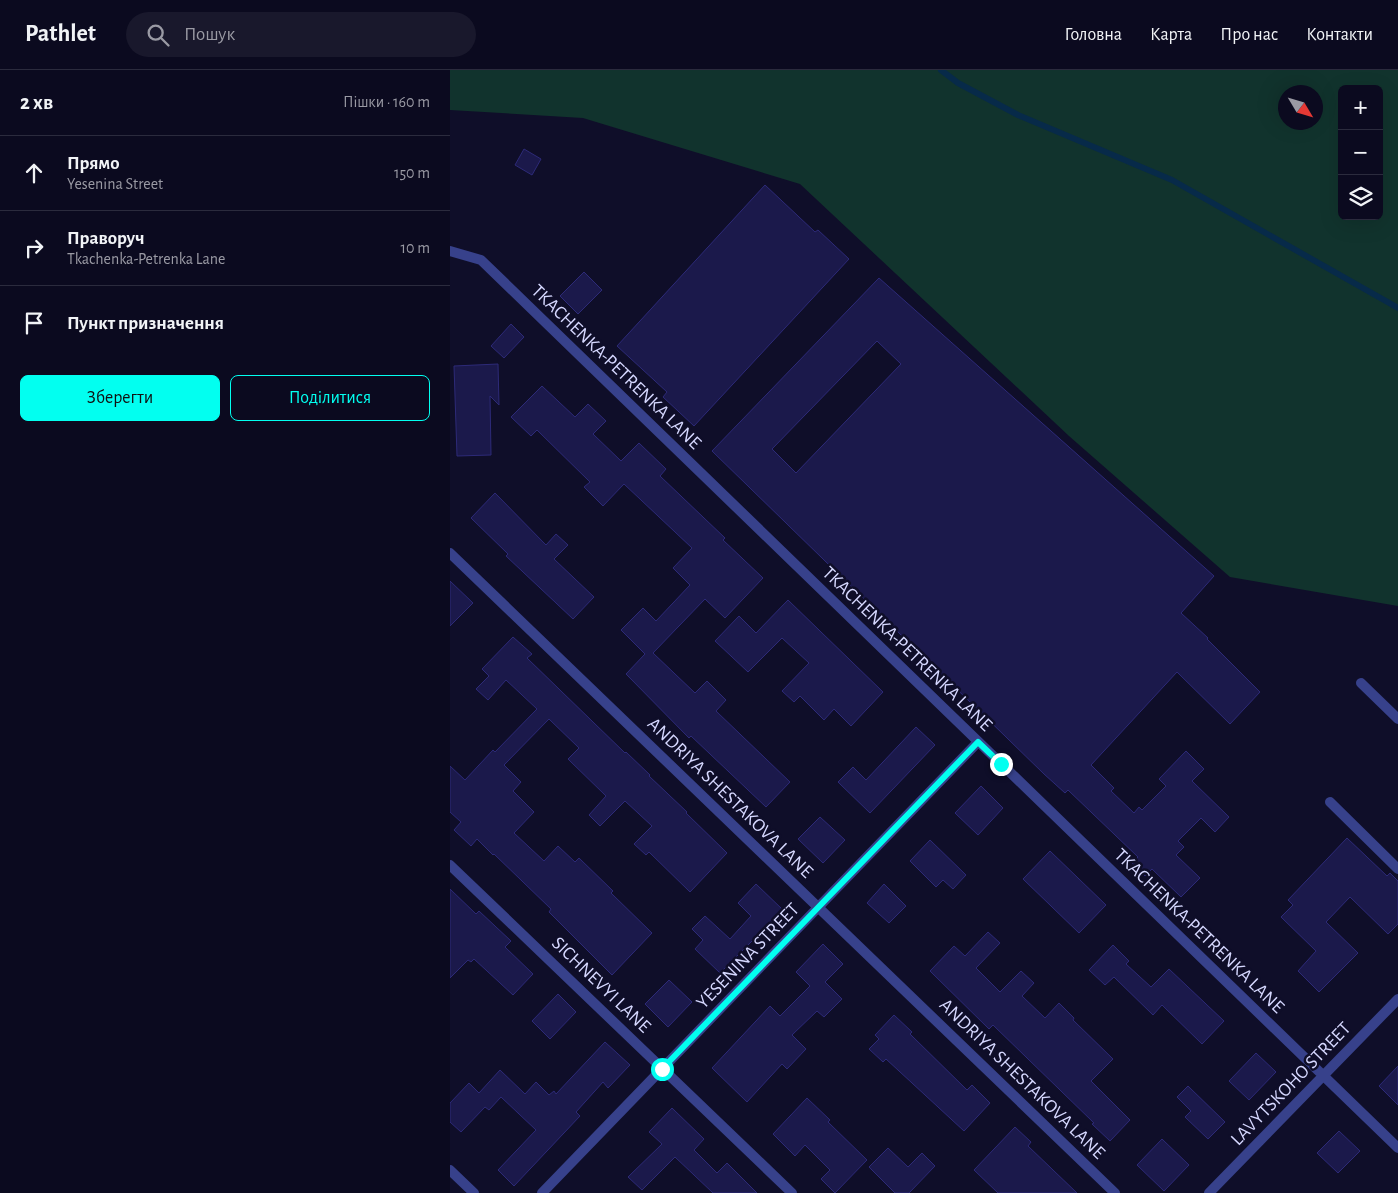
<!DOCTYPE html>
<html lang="uk">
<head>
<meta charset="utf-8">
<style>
  body { margin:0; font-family:"Alegreya Sans",sans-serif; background:#19182c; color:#f1f3f6 }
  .controls { position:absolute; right:15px; top:15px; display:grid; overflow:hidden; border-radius:8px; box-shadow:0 5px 20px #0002 }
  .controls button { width:45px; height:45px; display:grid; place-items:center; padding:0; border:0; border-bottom:1px solid #2b2b3d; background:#0b0a1f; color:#f1f3f6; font:25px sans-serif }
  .compass { position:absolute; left:828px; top:15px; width:45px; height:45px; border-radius:50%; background:#0b0a1f; box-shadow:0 5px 20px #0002; rotate:128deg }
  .stop { position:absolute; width:15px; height:15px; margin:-11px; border:4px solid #02fff0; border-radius:50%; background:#fff }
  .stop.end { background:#02fff0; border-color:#fff; box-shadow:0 1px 5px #0008 }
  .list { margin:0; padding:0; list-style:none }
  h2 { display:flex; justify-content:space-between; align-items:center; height:65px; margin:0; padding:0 20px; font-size:21px }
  h2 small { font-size:16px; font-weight:400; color:#9a9aa4 }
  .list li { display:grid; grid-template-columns:32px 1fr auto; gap:15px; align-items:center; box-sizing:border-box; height:75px; padding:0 20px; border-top:1px solid #2b2b3d }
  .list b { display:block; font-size:19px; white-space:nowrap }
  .list p { margin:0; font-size:16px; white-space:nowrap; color:#9a9aa4 }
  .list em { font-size:16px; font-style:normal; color:#9a9aa4 }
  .actions { display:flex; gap:10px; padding:15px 20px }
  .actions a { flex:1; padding:11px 0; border:1px solid #02fff0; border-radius:8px; text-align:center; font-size:18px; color:#02fff0 }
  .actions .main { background:#02fff0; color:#111 }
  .icon { flex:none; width:28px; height:28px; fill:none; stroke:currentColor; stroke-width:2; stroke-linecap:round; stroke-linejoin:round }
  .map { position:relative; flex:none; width:948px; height:1123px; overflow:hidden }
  header { display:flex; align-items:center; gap:30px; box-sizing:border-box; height:70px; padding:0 25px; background:#0b0a1f; border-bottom:1px solid #2b2b3d }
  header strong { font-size:24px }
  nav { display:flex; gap:28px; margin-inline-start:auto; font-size:18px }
  .search { width:350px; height:45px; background:#19182c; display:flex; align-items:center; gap:12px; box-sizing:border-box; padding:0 18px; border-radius:28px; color:#9a9aa4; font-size:19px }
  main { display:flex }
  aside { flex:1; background:#0b0a1f }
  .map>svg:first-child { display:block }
  .green { fill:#11332d; fill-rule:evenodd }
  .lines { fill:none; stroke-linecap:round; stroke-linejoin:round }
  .stream { stroke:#072a49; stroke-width:6 }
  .building { fill:#1b194b; stroke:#2d2a78; fill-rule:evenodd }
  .street { stroke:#37418b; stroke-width:10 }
  .route { stroke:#02fff0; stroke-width:6 }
  .labels { text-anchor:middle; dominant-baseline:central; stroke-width:5; stroke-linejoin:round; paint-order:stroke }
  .street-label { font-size:19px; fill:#d6d8ff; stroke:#0f0e29 }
</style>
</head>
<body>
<header>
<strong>Pathlet</strong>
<div class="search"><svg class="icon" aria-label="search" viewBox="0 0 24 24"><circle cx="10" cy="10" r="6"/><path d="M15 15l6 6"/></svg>Пошук</div>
<nav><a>Головна</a><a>Карта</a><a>Про нас</a><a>Контакти</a></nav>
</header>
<main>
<aside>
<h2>2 хв<small>Пішки · 160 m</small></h2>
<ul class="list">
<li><svg class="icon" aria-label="ahead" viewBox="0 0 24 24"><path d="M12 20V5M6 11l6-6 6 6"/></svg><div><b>Прямо</b><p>Yesenina Street</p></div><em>150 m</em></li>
<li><svg class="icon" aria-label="right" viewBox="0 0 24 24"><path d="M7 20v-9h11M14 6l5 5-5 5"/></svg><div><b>Праворуч</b><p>Tkachenka-Petrenka Lane</p></div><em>10 m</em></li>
<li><svg class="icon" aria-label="arrive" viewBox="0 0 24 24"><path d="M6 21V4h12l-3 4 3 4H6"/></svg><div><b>Пункт призначення</b></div></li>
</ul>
<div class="actions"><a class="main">Зберегти</a><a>Поділитися</a></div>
</aside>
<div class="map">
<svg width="948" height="1123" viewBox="0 0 948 1123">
  <rect width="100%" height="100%" fill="#0f0e29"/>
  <path class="green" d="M 0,0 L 948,0 L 948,536 L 780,507 L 619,366 L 350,114 L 133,48 L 0,40 ZM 892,19 L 929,19 L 929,146 L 892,146 ZM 836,22 L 866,22 L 866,52 L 836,52 Z"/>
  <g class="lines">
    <path class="stream" d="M 491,0 L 508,13 L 568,45 L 722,110 L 948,238"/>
  </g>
  <path class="building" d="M 74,79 L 91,89 L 82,105 L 65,95 Z
    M 315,115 L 365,162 L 368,160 L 399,189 L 244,356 L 213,327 L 217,322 L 167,276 Z
    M 134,202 L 152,220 L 128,244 L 110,226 Z
    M 429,208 L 764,506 L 731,543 L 758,568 L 757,569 L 810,622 L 780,654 L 727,602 L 641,695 L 664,718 L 661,721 L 684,743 L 689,737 L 692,740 L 716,716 L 709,709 L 736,681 L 754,699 L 742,711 L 779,747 L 765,762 L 751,748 L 728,771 L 734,777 L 726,785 L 750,808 L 731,827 L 702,799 L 695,806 L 682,793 L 688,787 L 618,720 L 615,723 L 594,704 L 262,381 ZM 427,271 L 451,294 L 346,403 L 322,379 Z
    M 61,254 L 74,267 L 54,288 L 41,276 Z
    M 48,294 L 49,335 L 40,326 L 41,385 L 7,386 L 4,296 Z
    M 92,316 L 125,347 L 138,334 L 156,351 L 143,364 L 171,391 L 189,373 L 216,399 L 210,406 L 275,468 L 273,470 L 313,508 L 275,548 L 255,529 L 203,583 L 245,623 L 257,611 L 276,630 L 266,641 L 340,712 L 316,737 L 241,666 L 239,668 L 176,604 L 195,584 L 171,560 L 193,538 L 206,551 L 240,515 L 223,498 L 242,478 L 174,414 L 153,436 L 134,417 L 140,412 L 87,360 L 81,366 L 61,347 Z
    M 45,423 L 96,475 L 106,464 L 118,475 L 104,489 L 144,527 L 123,549 L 56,486 L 58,484 L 21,448 Z
    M 0,511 L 23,533 L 0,556 Z
    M 338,530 L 433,622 L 401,656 L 384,639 L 374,650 L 350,626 L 344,632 L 332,621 L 359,593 L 332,568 L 298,602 L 265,571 L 289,546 L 306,563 Z
    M 63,567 L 82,584 L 77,588 L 175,683 L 176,682 L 200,705 L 199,706 L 237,742 L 236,743 L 277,783 L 240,822 L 199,782 L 196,785 L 184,774 L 202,756 L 175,731 L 150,756 L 139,745 L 156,726 L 118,689 L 129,678 L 99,649 L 54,695 L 71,712 L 63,721 L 84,742 L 64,763 L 94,791 L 108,776 L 125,792 L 129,788 L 163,821 L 161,823 L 202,863 L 162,905 L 99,842 L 101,839 L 44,784 L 43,785 L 27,769 L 21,776 L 4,760 L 11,752 L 0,742 L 0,696 L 15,710 L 43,680 L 45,682 L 87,639 L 56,610 L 38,630 L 26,619 L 39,606 L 32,599 Z
    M 466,657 L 485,675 L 420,743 L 388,712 L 403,697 L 416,710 Z
    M 531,716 L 553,738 L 528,765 L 505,743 Z
    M 370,747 L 395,770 L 373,793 L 348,769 Z
    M 897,768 L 937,806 L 940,803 L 948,811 L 948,854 L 938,864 L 900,827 L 876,852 L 908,883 L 869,922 L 848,901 L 866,881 L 831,847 L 843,835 L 838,830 Z
    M 480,770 L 516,805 L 503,819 L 493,810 L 486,817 L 460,791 Z
    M 600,781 L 656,835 L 629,863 L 573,809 Z
    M 306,814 L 333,840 L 270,903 L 245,879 L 253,870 L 242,859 L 255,846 L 280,869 L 301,846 L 288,833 Z
    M 434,814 L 456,836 L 439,853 L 417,833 Z
    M 0,819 L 26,844 L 29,841 L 61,871 L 55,877 L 83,904 L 63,925 L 24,889 L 21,892 L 18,890 L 0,908 Z
    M 538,862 L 550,873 L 526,898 L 550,922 L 571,901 L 584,913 L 572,926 L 595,948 L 609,933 L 624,948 L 623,950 L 663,989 L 641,1011 L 680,1050 L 660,1071 L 642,1054 L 644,1053 L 543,955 L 539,959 L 480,901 L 504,876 L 515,886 Z
    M 373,874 L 393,894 L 375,912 L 392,929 L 374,947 L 367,941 L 342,965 L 356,979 L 337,999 L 332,994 L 297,1032 L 262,998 L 320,936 L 330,946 L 360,916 L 346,902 Z
    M 663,875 L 679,891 L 676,894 L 701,917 L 719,899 L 774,951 L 752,974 L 712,935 L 703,945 L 664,907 L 655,915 L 639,900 Z
    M 219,910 L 242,932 L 218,957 L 195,934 Z
    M 108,924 L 126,942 L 100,969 L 82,951 Z
    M 444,945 L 462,962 L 460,964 L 517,1020 L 522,1015 L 540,1033 L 514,1061 L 436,989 L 433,992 L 419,979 L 429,969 L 425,965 Z
    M 155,972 L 180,995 L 158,1018 L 153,1012 L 126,1042 L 130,1046 L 64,1116 L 48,1100 L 86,1060 L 51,1027 L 39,1040 L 35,1037 L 11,1062 L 0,1052 L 0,1033 L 19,1013 L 29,1023 L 50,1000 L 75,1024 L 86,1012 L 99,1025 L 104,1021 L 106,1024 Z
    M 806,983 L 826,1002 L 799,1030 L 779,1011 Z
    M 948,996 L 948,1035 L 929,1016 Z
    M 738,1016 L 775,1052 L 758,1069 L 735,1047 L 741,1041 L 727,1027 Z
    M 357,1028 L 380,1050 L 378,1052 L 417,1090 L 385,1123 L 371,1109 L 380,1100 L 355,1075 L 345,1086 L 323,1064 Z
    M 222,1038 L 254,1069 L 244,1080 L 267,1103 L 277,1093 L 307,1123 L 263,1123 L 225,1087 L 192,1120 L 178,1107 L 212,1074 L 199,1062 Z
    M 565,1057 L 581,1072 L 578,1076 L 627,1123 L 548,1123 L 524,1100 Z
    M 889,1061 L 910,1081 L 888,1103 L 867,1083 Z
    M 712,1069 L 739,1095 L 714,1121 L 687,1095 Z
    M 438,1078 L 458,1097 L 472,1083 L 485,1096 L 459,1123 L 445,1123 L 419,1097 Z"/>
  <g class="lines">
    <path class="street" d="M 0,181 L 31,190 L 948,1078
      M 0,483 L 665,1123
      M 911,613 L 948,649
      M 880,732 L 948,799
      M 0,795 L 342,1123
      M 0,1100 L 24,1123
      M 92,1123 L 528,672
      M 759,1123 L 948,929"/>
  </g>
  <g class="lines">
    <path class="route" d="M 212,999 L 528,672 L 551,694"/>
  </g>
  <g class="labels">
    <g class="street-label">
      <text transform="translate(166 297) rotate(44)">TKACHENKA-PETRENKA LANE</text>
      <text transform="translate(457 579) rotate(44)">TKACHENKA-PETRENKA LANE</text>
      <text transform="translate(280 728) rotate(44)">ANDRIYA SHESTAKOVA LANE</text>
      <text transform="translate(749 861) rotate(44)">TKACHENKA-PETRENKA LANE</text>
      <text transform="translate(298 886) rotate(-46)">YESENINA STREET</text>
      <text transform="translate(151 915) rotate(44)">SICHNEVYI LANE</text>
      <text transform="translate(572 1009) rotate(44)">ANDRIYA SHESTAKOVA LANE</text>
      <text transform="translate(841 1014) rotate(-46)">LAVYTSKOHO STREET</text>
    </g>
  </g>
</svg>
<div class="controls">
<button>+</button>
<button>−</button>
<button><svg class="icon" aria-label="layers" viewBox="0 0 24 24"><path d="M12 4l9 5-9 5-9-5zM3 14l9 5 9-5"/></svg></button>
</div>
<svg class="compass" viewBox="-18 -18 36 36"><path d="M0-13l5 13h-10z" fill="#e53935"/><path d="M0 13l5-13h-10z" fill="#9a9aa4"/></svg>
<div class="stop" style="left:212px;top:999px"></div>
<div class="stop end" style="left:551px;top:694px"></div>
</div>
</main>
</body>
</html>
